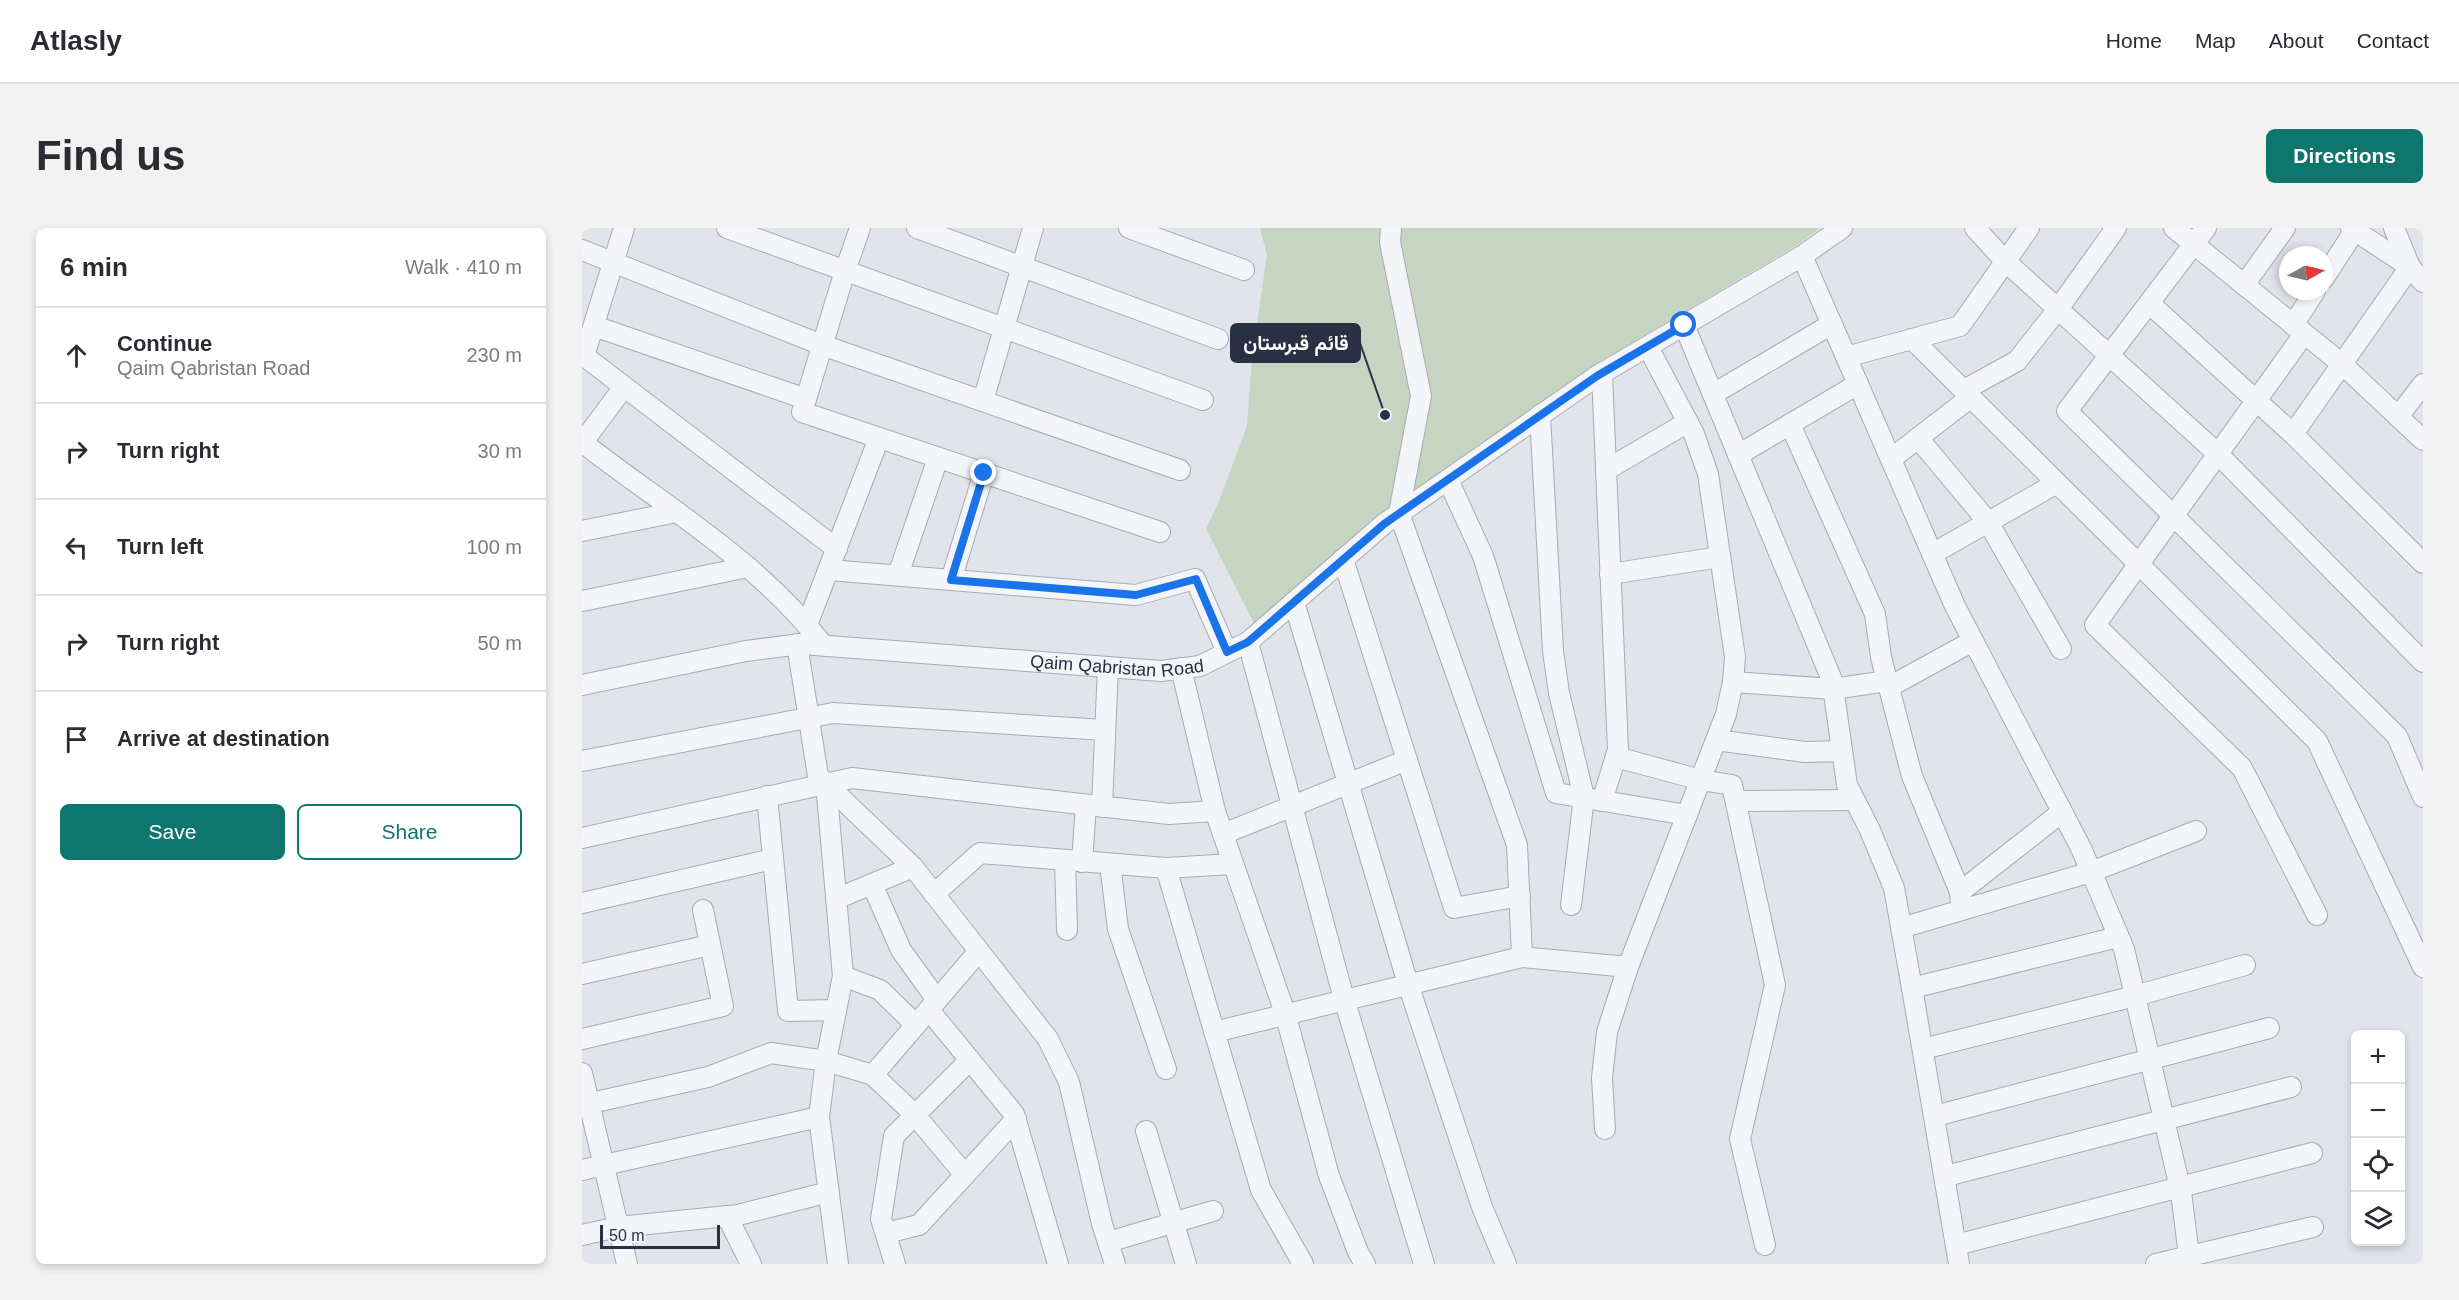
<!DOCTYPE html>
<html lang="en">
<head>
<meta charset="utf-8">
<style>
  body { margin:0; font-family:Arial,Vazirmatn,sans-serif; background:#f2f2f3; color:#2b2b33 }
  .controls { position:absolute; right:18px; bottom:18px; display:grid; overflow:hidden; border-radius:9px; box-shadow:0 3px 9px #0003 }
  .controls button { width:54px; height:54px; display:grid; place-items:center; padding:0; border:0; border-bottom:2px solid #e1e1e2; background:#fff; color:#2b2b33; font:30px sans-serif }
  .compass { position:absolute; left:1697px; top:18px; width:54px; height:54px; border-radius:50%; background:#fff; box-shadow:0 3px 9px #0003; rotate:82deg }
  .scale { position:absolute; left:18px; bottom:15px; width:120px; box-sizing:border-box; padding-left:6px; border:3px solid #293043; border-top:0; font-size:16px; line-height:21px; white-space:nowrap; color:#293043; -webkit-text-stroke:4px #f1f3f8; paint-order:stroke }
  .stop { position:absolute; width:18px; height:18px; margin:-14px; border:4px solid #1a73e8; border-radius:50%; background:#fff }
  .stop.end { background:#1a73e8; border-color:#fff; box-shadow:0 2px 6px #0008 }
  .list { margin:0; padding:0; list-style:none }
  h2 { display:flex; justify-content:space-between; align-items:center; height:78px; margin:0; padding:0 24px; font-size:26px }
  h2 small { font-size:20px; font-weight:400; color:#7c7c81 }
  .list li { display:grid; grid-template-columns:39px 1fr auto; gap:18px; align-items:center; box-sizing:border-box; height:96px; padding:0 24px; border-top:2px solid #e1e1e2 }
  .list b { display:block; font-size:22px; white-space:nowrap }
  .list p { margin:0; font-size:20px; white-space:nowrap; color:#7c7c81 }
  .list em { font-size:20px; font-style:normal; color:#7c7c81 }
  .actions { display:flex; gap:12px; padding:18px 24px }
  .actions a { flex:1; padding:14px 0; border:2px solid #0f766e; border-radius:9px; text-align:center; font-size:21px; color:#0f766e }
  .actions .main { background:#0f766e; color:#fff }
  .icon { flex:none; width:33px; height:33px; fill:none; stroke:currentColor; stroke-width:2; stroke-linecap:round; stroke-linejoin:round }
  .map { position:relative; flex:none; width:1841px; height:1036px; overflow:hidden; border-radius:9px }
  header { display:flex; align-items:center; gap:36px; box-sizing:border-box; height:84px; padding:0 30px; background:#fff; border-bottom:2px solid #e1e1e2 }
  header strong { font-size:28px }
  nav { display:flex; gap:33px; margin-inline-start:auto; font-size:21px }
  .intro { display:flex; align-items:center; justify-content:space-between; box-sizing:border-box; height:144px; padding:0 36px }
  h1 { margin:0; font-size:42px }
  .button { padding:15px 27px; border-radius:9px; background:#0f766e; color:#fff; font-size:21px; font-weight:700 }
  main { display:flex; gap:36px; padding:0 36px }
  aside { flex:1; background:#fff; border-radius:9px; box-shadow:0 3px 9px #0003 }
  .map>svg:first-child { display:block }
  .green { fill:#c5d5c2 }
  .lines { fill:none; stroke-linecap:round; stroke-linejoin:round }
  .minor-casing { stroke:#a6aab5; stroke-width:22 }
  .minor { stroke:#f4f5f8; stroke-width:20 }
  .route { stroke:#1a73e8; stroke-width:8 }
  .labels { text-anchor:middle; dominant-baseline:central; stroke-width:5; stroke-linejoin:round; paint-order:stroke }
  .street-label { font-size:18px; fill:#293043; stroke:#f1f3f8 }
  .leader { fill:none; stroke:#293043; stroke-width:2 }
  .callout-dot { fill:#293043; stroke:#f1f3f8; stroke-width:2 }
  .callout { fill:#293043; stroke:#293043; stroke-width:2 }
  .callout-label { font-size:20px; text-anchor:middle; font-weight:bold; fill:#fff }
</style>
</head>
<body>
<header>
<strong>Atlasly</strong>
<nav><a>Home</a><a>Map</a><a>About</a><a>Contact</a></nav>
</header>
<div class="intro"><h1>Find us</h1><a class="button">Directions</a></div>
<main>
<aside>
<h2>6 min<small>Walk · 410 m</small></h2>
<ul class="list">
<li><svg class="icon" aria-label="ahead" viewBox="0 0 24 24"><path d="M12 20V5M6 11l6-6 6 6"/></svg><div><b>Continue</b><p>Qaim Qabristan Road</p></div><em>230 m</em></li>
<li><svg class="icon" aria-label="right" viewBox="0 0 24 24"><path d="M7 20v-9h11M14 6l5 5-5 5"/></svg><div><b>Turn right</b></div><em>30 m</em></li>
<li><svg class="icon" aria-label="left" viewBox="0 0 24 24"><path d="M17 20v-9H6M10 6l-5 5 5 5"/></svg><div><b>Turn left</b></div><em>100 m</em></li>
<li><svg class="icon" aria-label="right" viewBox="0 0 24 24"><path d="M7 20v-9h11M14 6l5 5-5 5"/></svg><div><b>Turn right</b></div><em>50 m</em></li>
<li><svg class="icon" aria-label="arrive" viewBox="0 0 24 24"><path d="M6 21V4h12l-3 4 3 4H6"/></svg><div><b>Arrive at destination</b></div></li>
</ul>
<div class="actions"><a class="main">Save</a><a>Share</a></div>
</aside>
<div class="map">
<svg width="1841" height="1036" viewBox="0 0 1841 1036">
  <rect width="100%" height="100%" fill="#e1e4ea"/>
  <path class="green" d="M 678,0 L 1238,0 L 1217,16 L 1017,134 L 815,274 L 672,395 L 624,301 L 637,273 L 665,198 L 670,129 L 685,27 Z"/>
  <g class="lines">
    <g class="minor-casing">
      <g id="minor">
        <path d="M 42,0 L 2,128 L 255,321"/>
        <path d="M 145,0 L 621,172"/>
        <path d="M 278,0 L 263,43 L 220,184 L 578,304"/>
        <path d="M 335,0 L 636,111"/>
        <path d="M 547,0 L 662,42"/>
        <path d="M 809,0 L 808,14 L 839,168 L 817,285 L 935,617 L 940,729"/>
        <path d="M 1393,0 L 1423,33 L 1636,226 L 1841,434"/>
        <path d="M 1592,0 L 1760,136 L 1841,212"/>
        <path d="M 1624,0 L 1485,183 L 1815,508 L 1841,569"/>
        <path d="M 1769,0 L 1828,39 L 1841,54"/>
        <path d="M 0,22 L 240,117 L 598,242"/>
        <path d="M 1220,28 L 1373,378 L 1499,620 L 1542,721 L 1599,964 L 1608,1036"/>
        <path d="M 1742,50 L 1773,2"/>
        <path d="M 1662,57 L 1703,0"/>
        <path d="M 1567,75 L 1711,206 L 1841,335"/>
        <path d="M 1102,97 L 1250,452 L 1265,557 L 1287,600 L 1312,660 L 1330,760 L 1536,709"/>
        <path d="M 1711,97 L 1733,63"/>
        <path d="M 12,98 L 224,171"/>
        <path d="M 1722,106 L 1513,397 L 1660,540 L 1735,687"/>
        <path d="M 1330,111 L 1735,513 L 1841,739"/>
        <path d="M 1264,129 L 1378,98 L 1447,0"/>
        <path d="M 1020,146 L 1036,522 L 1020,573"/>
        <path d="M 1382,162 L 1435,133 L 1476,81 L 1534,0"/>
        <path d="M 1131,166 L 1250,96"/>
        <path d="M 401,173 L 451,0"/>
        <path d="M 958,187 L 971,423 L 977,465 L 1002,569 L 989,677"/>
        <path d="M 1816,189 L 1841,156"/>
        <path d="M 1208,196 L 1293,386 L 1299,429 L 1330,548 L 1378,664"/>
        <path d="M 1711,206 L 1828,39 L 1812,0"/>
        <path d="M 1336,210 L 1406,294 L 1479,421"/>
        <path d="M 0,214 C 83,279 176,332 241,417"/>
        <path d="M 1,214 L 42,159"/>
        <path d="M 1156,227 L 1276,156"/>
        <path d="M 1309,231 L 1389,169"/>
        <path d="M 1024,242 L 1106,194"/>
        <path d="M 866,252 L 901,328 L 974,565 L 1105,587"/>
        <path d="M 0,303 L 95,284"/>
        <path d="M 1350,326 L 1475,255"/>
        <path d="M 761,331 L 872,680 L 938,668"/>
        <path d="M 247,342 L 554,367 L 613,351 L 645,424"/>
        <path d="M 1028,346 L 1138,329"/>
        <path d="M 316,347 L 356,230"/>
        <path d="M 369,352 L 402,245"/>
        <path d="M 0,373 L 166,339"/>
        <path d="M 712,374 L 826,756 L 900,979 L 924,1036"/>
        <path d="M 225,397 L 297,210"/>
        <path d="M 666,414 L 762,771 L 842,1036"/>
        <path d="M 215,416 L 236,548 L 331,639 L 466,811 L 487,854 L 520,996 L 533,1036"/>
        <path d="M 599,440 L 633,583 L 703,785 L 747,948 L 776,1024 L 783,1036"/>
        <path d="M 1151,454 L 1251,461 L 1305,453"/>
        <path id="s1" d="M 0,457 L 164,423 L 219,416 L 579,443 L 618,438 L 666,414 L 802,296 L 1015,148 L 1220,28 L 1260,0"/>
        <path d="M 1307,459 L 1391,413"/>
        <path d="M 1134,512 L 1223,524 L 1260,523"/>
        <path d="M 1034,529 L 1119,552 L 1150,557 L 1193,757 L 1158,911 L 1183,1017"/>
        <path d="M 0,533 L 251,485 L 523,502"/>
        <path d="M 244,555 L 261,748 L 244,833 L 237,889 L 256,1036"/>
        <path d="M 185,568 L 206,783 L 254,782"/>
        <path d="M 1154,573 L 1272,572"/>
        <path d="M 520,579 L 526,439"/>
        <path d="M 641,606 L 825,532"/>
        <path d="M 0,610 L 270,550 L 587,586 L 633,583"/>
        <path d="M 483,632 L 485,702"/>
        <path d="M 500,634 L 504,577"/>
        <path d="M 528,636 L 536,701 L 584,841"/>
        <path d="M 584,640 L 679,962 L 721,1036"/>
        <path d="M 290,656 L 319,722 L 355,772"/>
        <path d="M 352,666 L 398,625 L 584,640 L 651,636"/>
        <path d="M 254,671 L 331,639"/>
        <path d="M 0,675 L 191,631"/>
        <path d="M 1379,675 L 1378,664 L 1480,584"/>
        <path d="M 1319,700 L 1509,644 L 1614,603"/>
        <path d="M 0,746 L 128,717"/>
        <path d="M 261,748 L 298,762 L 334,797"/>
        <path d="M 1330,760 L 1377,1036"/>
        <path d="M 347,782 L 432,886 L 476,1036"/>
        <path d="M 632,804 L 940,729 L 1046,739"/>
        <path d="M 0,811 L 141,778 L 121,682"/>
        <path d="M 1341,821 L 1553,768 L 1663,737"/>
        <path d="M 0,845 L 45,1036"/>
        <path d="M 291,847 L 333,887 L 383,947"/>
        <path d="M 0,877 L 126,849 L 189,825 L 244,833 L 291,847 L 397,723"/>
        <path d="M 1353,888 L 1687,800"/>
        <path d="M 1023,901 L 1020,850 L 1025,804 L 1046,739 L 1144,486 L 1151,454 L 1153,429 L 1126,246 L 1112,206 L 1066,119"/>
        <path d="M 564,903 L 604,1036"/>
        <path d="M 0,942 L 237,889"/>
        <path d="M 1364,948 L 1709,859"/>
        <path d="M 145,988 L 169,1036"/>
        <path d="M 304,1005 L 337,997 L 434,891"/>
        <path d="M 0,1007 L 36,999 L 156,987 L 247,964"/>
        <path d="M 526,1014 L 631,983"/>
        <path d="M 1374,1017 L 1730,925"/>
        <path d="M 313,1036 L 299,991 L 312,908 L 388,832"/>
        <path d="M 1574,1036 L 1731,999"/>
      </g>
    </g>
    <use href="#minor" class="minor"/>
  </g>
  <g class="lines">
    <path class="route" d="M 402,245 L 369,352 L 554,367 L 614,351 L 645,424 L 666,414 L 802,296 L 1015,148 L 1102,97"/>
  </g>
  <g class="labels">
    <g class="street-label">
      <text stroke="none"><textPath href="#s1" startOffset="540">Qaim Qabristan Road</textPath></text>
    </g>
  </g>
  <path class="leader" d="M803 187L778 115"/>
  <circle class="callout-dot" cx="803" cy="187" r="6"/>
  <rect class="callout" x="649" y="96" width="129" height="38" rx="6"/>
  <g class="callout-label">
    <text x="714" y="122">قائم قبرستان</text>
  </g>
</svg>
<div class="controls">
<button>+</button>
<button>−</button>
<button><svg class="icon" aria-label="locate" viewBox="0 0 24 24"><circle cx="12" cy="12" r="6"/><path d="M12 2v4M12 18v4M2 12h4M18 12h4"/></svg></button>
<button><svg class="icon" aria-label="layers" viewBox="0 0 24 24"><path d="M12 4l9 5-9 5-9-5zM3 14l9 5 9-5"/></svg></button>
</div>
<svg class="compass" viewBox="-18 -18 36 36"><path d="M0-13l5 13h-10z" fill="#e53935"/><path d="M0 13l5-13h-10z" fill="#7c7c81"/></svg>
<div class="scale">50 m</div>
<div class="stop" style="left:1102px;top:97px"></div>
<div class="stop end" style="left:402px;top:245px"></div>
</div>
</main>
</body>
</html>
